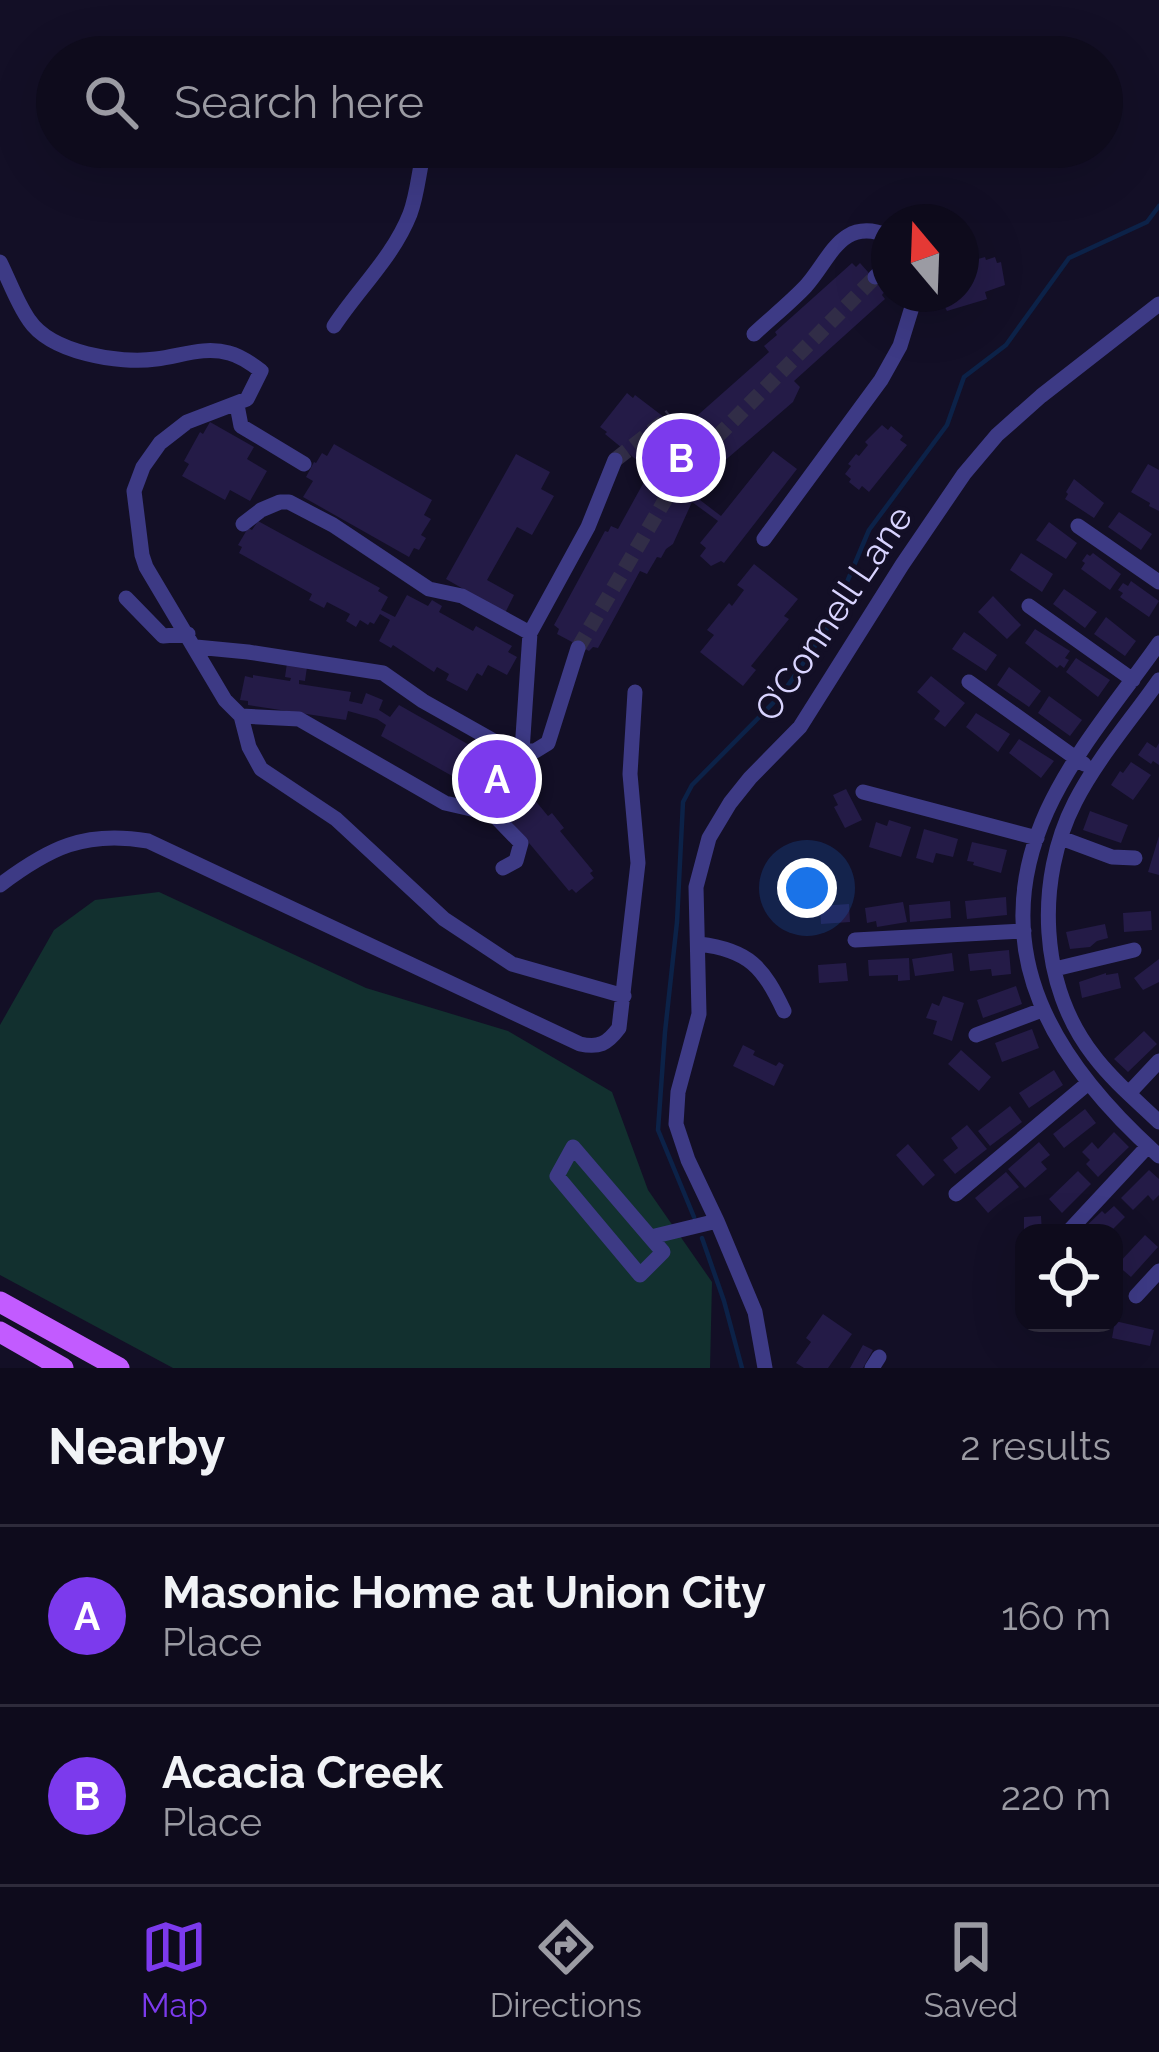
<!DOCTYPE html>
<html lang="en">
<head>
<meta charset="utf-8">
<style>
  body { margin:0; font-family:Raleway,sans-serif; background:#171425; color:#f1f3f6 }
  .controls { position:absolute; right:36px; bottom:36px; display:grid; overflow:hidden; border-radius:24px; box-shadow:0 12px 48px #0002 }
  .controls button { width:108px; height:108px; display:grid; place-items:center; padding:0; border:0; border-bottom:3px solid #2e2b3b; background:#0e0b1c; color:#f1f3f6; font:60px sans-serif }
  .compass { position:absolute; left:871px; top:204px; width:108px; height:108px; border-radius:50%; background:#0e0b1c; box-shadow:0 12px 48px #0002; rotate:341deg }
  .you { position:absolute; left:807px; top:888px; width:42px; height:42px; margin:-30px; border:9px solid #fff; border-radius:50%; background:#1a73e8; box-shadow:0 0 0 18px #1a73e833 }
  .badge { display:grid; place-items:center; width:78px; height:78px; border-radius:50%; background:#7c3aed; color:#fff; font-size:39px; font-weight:700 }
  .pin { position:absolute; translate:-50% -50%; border:6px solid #fff; box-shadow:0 3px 12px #0006 }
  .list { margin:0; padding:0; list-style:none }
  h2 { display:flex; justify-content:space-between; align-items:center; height:156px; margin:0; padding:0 48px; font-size:51px }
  h2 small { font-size:39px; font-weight:400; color:#9b9ba3 }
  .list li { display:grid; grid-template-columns:78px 1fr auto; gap:36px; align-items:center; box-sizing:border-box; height:180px; padding:0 48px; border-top:3px solid #2e2b3b }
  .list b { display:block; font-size:45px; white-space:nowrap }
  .list p { margin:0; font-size:39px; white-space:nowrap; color:#9b9ba3 }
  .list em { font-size:39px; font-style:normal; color:#9b9ba3 }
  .icon { flex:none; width:66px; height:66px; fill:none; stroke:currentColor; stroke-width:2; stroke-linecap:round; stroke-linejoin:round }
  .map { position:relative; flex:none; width:1159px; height:1368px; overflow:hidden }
  .search { position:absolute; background:#0e0b1c; box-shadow:0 12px 48px #0002; left:36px; right:36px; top:36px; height:132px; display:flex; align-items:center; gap:30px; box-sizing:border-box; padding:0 42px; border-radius:66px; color:#9b9ba3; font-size:45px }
  .sheet { height:516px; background:#0e0b1c }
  nav { display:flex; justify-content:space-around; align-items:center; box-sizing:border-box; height:168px; border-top:3px solid #2e2b3b; background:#0e0b1c; font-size:33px; color:#9b9ba3 }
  nav a { display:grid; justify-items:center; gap:6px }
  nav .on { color:#7c3aed }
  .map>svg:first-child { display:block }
  .green { fill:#12302f }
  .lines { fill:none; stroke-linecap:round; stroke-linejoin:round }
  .stream { stroke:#0c2248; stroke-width:4.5 }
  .building { fill:#241b47 }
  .minor-tunnel { stroke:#312d47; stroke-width:15; stroke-dasharray:15 8; stroke-linecap:butt }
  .minor { stroke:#3d3a85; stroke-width:15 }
  .major { stroke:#c25bff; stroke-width:21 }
  .labels { text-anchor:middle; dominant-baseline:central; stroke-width:9; stroke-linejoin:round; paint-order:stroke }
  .street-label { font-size:36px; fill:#d9d4ff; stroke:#130f26 }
</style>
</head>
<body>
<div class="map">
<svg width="1159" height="1368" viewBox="0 0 1159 1368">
  <rect width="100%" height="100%" fill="#130f26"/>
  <path class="green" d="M 159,892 L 366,988 L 508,1031 L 612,1092 L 648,1190 L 712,1282 L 710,1368 L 173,1368 L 0,1275 L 0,1025 L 54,930 L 95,900 Z"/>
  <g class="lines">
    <path class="stream" d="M 694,1217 L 658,1130 L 665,1032 L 677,922 L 683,802 L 692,785 L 782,694 L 828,627 L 869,530 L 947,425 L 964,377 L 1006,345 L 1069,258 L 1147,222 L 1159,206
      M 702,1238 L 724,1301 L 742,1368"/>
  </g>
  <path class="building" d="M 985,257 L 986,260 L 995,257 L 997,263 L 1001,262 L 1005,285 L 985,292 L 987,299 L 947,311 L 938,294 L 961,294 L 961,276 L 975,271 L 971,261 Z
    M 852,263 L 856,267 L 860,263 L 885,291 L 882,295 L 885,299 L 794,381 L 800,387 L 793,402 L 722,463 L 718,469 L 721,472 L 700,500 L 721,516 L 773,451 L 797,469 L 724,563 L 721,561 L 711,566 L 700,556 L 706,548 L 700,543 L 718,521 L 692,502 L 673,544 L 666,549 L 661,558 L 657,557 L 647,574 L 640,571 L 598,648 L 593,647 L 589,651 L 557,634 L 559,629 L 554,625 L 605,531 L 608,532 L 611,526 L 618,529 L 650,471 L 605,434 L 607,432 L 600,427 L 627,393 L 633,398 L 635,395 L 681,430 L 769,352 L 764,346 L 777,335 L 775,332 Z
    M 210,422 L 254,447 L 247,459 L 267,471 L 250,501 L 230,490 L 225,500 L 182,476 L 189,464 L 184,461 L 200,432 L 203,434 Z
    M 882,425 L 888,430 L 891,426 L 903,436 L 900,440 L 907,445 L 869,492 L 862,486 L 859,490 L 849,482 L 851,479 L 845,474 L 851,466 L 848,464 L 856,454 L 859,456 L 868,445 L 865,442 Z
    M 334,444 L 432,500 L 424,515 L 431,519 L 421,535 L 426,538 L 419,550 L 414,548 L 409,557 L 303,497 L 313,481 L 306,477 L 314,462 L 316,463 L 322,453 L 327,456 Z
    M 516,454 L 550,472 L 541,489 L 554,496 L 532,535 L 517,527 L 487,580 L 514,595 L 505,613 L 446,579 Z
    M 1148,464 L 1159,470 L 1159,511 L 1149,506 L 1150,503 L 1131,492 Z
    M 1074,479 L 1104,503 L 1094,518 L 1065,499 L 1068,494 L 1066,492 Z
    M 1119,512 L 1152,534 L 1141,550 L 1108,527 Z
    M 258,521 L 380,588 L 378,591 L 388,597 L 381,610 L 395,617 L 407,595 L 428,606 L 432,600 L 442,606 L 439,612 L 473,631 L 476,626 L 512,646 L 508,652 L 517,657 L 507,675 L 488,665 L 482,676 L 477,673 L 467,691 L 446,680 L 449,674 L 437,667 L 434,672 L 393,645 L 391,648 L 379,641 L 390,620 L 380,614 L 374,624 L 370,622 L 368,625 L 360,620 L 356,627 L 346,621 L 350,614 L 327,602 L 324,608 L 309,600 L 312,594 L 239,553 L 242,547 L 238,545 L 248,528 L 252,530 Z
    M 1049,522 L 1077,543 L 1066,559 L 1036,540 Z
    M 1021,553 L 1053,574 L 1042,592 L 1010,570 Z
    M 1093,553 L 1121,574 L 1110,590 L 1081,569 L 1085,563 L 1082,561 L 1087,554 L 1090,556 Z
    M 754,564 L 798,599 L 784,616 L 789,619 L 751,666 L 756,670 L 743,686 L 700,652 L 714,635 L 707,630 L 729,603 L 732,606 L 744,590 L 737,585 Z
    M 1131,581 L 1159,601 L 1149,617 L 1120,597 L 1123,593 L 1118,590 L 1123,583 L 1128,586 Z
    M 1064,589 L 1097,612 L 1085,628 L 1053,604 Z
    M 993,596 L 1021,625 L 1007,639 L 978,612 Z
    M 1106,617 L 1136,641 L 1125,656 L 1094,634 Z
    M 1035,629 L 1070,651 L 1065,658 L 1069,660 L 1064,668 L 1060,665 L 1057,668 L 1025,643 Z
    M 964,632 L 997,655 L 986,671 L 952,649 Z
    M 1076,658 L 1110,680 L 1098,697 L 1066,672 Z
    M 287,663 L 307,667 L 305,681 L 299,680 L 299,684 L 351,692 L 349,701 L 362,704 L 366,693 L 383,700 L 379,710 L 390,717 L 399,705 L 487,755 L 479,768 L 492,774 L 500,765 L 514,777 L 508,785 L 515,794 L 524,787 L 548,816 L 552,813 L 564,828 L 560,831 L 593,871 L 590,873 L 594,878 L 576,893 L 572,889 L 569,891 L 499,807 L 507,801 L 501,793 L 499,795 L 476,776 L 470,786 L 381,736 L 386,725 L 377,719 L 348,711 L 346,720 L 248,705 L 248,701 L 240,700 L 245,676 L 253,678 L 253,675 L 290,681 L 291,678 L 285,677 Z
    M 1009,667 L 1041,691 L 1029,707 L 997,685 Z
    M 931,676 L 965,703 L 945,727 L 934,719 L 940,711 L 917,692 Z
    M 1049,696 L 1082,720 L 1070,736 L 1038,713 Z
    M 976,713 L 1010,734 L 998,752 L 966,727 Z
    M 1019,739 L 1054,761 L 1041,778 L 1009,753 Z
    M 1147,742 L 1156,748 L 1159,743 L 1159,765 L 1153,761 L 1151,764 L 1138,755 Z
    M 1131,762 L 1151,775 L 1133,800 L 1111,785 L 1120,771 L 1123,773 Z
    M 846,789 L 862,820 L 845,828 L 834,807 L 838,805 L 833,795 Z
    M 1090,811 L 1128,825 L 1121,843 L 1083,830 Z
    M 889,820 L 911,827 L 901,857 L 869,847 L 876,822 L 887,826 Z
    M 924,829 L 958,839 L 953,857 L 936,853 L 933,863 L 916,858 Z
    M 1159,836 L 1159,875 L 1148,872 Z
    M 972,842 L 1007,850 L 1001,873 L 973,865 L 974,862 L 967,861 Z
    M 1006,897 L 1007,915 L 967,919 L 965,901 Z
    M 950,901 L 951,918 L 910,922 L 909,905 Z
    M 903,902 L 907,922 L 877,927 L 876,921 L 867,923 L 865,908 Z
    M 849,904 L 850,922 L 821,924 L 820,906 Z
    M 1151,911 L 1152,930 L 1124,932 L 1123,913 Z
    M 1105,924 L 1108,938 L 1097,941 L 1090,947 L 1070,949 L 1066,932 Z
    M 1009,950 L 1011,974 L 992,976 L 991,969 L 970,971 L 968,954 Z
    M 952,953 L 954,971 L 915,976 L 912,959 Z
    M 909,958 L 910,980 L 898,981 L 898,975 L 869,976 L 868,960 Z
    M 1159,959 L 1159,982 L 1143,990 L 1134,978 Z
    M 846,963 L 848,981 L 819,983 L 818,965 Z
    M 1106,973 L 1106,975 L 1118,973 L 1121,988 L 1082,998 L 1079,982 Z
    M 1016,986 L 1022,1004 L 983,1018 L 977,1000 Z
    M 943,996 L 964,1003 L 952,1041 L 933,1034 L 937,1021 L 926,1018 L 932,1003 L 939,1006 Z
    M 1032,1029 L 1039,1048 L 1002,1062 L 995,1043 Z
    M 1144,1031 L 1157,1044 L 1128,1072 L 1114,1059 Z
    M 743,1045 L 755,1051 L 753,1055 L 776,1066 L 779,1062 L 784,1065 L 774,1086 L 733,1066 Z
    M 961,1050 L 991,1077 L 979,1091 L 948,1064 Z
    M 1054,1070 L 1063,1085 L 1029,1108 L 1019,1093 Z
    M 1010,1106 L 1022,1122 L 990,1146 L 978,1131 Z
    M 1085,1109 L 1096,1123 L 1064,1148 L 1053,1134 Z
    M 967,1125 L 987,1149 L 955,1174 L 943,1160 L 958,1148 L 951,1138 Z
    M 1114,1132 L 1129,1147 L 1098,1177 L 1086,1164 L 1090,1160 L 1082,1152 L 1092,1142 L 1098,1149 Z
    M 1039,1142 L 1050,1155 L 1041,1162 L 1047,1169 L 1025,1188 L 1008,1169 Z
    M 908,1144 L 935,1175 L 923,1186 L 896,1155 Z
    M 1149,1170 L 1159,1179 L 1159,1195 L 1153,1201 L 1148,1195 L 1133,1210 L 1121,1198 Z
    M 1078,1171 L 1091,1184 L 1062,1213 L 1049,1199 Z
    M 1006,1172 L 1019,1187 L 988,1213 L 975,1198 Z
    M 1114,1206 L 1125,1217 L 1109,1233 L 1084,1233 L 1082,1230 L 1102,1211 L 1105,1214 Z
    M 1041,1216 L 1042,1233 L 1024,1233 L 1024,1217 Z
    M 1145,1235 L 1158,1247 L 1131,1277 L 1117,1265 Z
    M 823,1314 L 852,1334 L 828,1368 L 804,1368 L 796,1363 L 811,1342 L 806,1338 Z
    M 1115,1321 L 1154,1330 L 1150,1346 L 1112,1338 Z
    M 863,1345 L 873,1350 L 863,1368 L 850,1368 Z"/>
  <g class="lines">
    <path class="minor-tunnel" d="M 615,460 L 671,416
      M 578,648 L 671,490 L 705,449 L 875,277"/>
    <path class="minor" d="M 0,262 C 9,280 17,303 29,320 C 51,353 119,364 156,359 C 181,356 204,346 229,353 C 241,356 252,364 261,371 L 247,399 L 187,422 L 160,443 L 143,467 L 134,491 L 142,555 L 146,567 L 225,700 L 241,716 L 299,719 L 445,803 L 493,814 L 521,843 L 516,861 L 503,868
      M 875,277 L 889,264
      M 334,326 C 359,288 393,257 410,214 C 418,193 419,168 425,147
      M 754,334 C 771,318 790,303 806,286 C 831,258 841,216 889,236
      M 237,405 L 241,426 L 304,464
      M 243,524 L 261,510 L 280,502 L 289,502 L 333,525 L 429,589 L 462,596 L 530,633 L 522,751
      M 1078,526 L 1159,582
      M 764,539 L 881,380 L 900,346 L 916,294
      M 126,598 L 163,636 L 188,634
      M 1029,606 L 1133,680
      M 530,633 L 588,527 L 615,460
      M 1159,643 C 1121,697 1075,750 1047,811 C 983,952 1055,1063 1159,1156
      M 196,647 L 248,652 L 383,673 L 423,701 L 501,745 L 522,751 L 535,751 L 548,743 L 578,648
      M 1159,680 C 1131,720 1097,759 1075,802 C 1035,880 1039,986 1094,1056 C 1112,1080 1137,1101 1159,1122
      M 969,682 L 1084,764
      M 241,716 L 249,747 L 261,769 L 336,819 L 444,919 L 512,964 L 624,996
      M 863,792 L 1037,838
      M 1061,838 L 1112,857 L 1135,858
      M 0,885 C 49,848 85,830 148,841 L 580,1044 C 599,1048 607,1044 619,1028 L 638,863 L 630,774 L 635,692
      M 855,940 L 1024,931
      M 699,944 C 749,950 763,967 784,1011
      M 1055,969 L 1134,950
      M 976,1035 L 1042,1010
      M 1129,1093 L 1159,1061
      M 573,1147 L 663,1252 L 640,1275 L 557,1176 Z
      M 956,1194 L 1087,1084
      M 1067,1233 L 1148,1146
      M 651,1237 L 717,1221
      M 1136,1296 L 1159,1271
      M 765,1368 L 755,1312 L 717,1221 L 688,1160 L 676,1124 L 678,1092 L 699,1014 L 696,887 L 709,838 L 730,803 L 750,778 L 800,727 L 902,565 L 964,474 L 997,435 L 1041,396 L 1159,304
      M 872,1368 L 879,1357"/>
    <path class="major" d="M 0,1302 L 119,1368
      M 0,1332 L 63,1368"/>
  </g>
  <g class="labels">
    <g class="street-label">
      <text transform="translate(833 613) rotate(-56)">O’Connell Lane</text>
    </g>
  </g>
</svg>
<div class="controls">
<button><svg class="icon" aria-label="locate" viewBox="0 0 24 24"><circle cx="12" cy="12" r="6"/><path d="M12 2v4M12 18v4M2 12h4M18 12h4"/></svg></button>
</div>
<svg class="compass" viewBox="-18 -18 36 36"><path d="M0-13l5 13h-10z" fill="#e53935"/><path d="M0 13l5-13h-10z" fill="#9b9ba3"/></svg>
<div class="you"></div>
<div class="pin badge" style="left:497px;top:779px">A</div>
<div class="pin badge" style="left:681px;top:458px">B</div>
<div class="search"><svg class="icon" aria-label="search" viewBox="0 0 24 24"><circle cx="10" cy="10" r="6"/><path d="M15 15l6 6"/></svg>Search here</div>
</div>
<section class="sheet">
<h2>Nearby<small>2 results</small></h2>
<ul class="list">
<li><span class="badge">A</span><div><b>Masonic Home at Union City</b><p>Place</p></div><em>160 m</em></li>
<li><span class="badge">B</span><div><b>Acacia Creek</b><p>Place</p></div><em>220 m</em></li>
</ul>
</section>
<nav>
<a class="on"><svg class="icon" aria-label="map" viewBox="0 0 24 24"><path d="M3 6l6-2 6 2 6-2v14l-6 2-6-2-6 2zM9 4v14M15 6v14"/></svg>Map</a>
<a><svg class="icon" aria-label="directions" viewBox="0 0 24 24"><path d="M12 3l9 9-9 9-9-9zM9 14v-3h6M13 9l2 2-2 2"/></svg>Directions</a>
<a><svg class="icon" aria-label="saved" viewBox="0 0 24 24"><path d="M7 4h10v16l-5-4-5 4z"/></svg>Saved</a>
</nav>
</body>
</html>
